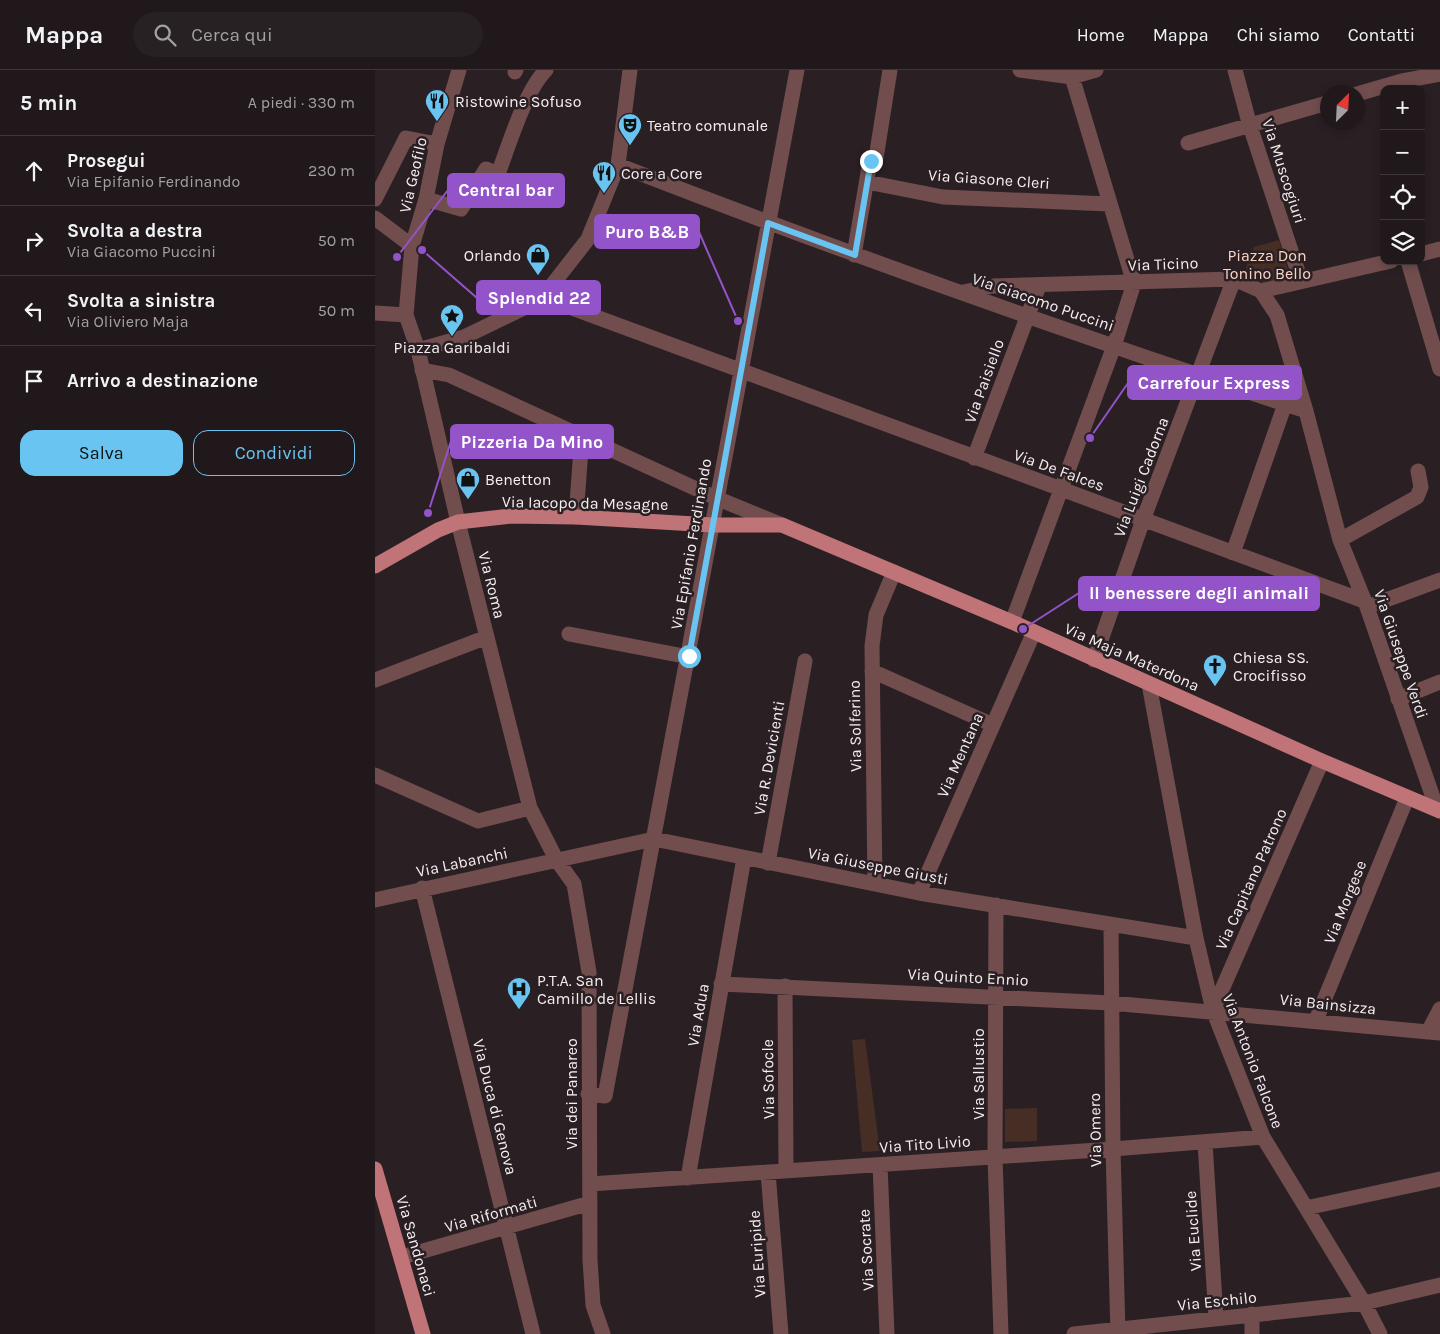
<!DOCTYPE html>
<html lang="it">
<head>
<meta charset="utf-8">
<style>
  body { margin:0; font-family:Karla,sans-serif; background:#282124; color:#f1f3f6 }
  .controls { position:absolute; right:15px; top:15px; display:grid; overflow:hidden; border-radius:10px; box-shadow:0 2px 8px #0003 }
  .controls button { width:45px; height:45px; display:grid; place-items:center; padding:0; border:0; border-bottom:1px solid #3d373a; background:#20181b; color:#f1f3f6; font:25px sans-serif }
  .compass { position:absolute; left:945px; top:15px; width:45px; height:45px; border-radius:50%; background:#20181b; box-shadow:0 2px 8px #0003; rotate:24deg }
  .stop { position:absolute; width:15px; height:15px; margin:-11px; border:4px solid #69c4f1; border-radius:50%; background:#fff }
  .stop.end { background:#69c4f1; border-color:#fff; box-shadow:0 1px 5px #0008 }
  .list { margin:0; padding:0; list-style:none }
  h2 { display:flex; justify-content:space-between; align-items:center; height:65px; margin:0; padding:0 20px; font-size:21px }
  h2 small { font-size:16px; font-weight:400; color:#a2a0a3 }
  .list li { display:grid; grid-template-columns:32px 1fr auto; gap:15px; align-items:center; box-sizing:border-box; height:70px; padding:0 20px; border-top:1px solid #3d373a }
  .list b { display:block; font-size:19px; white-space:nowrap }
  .list p { margin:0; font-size:16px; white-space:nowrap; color:#a2a0a3 }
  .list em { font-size:16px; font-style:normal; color:#a2a0a3 }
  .actions { display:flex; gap:10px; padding:15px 20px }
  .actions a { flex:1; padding:11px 0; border:1px solid #69c4f1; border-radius:15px; text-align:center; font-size:18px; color:#69c4f1 }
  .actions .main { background:#69c4f1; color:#111 }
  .icon { flex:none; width:28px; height:28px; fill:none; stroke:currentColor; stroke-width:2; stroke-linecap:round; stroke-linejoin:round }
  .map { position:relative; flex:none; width:1065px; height:1264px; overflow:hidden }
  header { display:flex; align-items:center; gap:30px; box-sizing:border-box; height:70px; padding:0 25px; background:#20181b; border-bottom:1px solid #3d373a }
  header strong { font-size:24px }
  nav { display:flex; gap:28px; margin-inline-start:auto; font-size:18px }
  .search { width:350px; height:45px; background:#282124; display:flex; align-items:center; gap:12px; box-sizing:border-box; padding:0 18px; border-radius:28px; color:#a2a0a3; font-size:19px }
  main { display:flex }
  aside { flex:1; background:#20181b }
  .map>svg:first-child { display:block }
  .green { fill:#462e24 }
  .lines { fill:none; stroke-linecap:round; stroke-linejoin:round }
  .minor { stroke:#724d4e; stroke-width:15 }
  .major { stroke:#c07477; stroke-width:15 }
  .route { stroke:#69c4f1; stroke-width:6 }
  .labels { text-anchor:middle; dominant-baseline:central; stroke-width:5; stroke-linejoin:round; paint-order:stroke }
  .poi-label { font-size:16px; fill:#f5eef0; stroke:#2a2024; text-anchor:start }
  .street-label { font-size:16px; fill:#f5eef0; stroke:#2a2024 }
  .park-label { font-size:16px; fill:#fbd4c4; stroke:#2a2024 }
  .leader { fill:none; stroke:#9353c9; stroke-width:2 }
  .callout-dot { fill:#9353c9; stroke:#2a2024; stroke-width:2 }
  .callout { fill:#9353c9; stroke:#9353c9; stroke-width:2 }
  .callout-label { font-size:18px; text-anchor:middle; font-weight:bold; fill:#fff }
</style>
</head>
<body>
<header>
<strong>Mappa</strong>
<div class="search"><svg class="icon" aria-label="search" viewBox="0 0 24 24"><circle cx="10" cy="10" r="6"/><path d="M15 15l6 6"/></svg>Cerca qui</div>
<nav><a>Home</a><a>Mappa</a><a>Chi siamo</a><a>Contatti</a></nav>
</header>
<main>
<aside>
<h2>5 min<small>A piedi · 330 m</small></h2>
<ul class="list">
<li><svg class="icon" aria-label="ahead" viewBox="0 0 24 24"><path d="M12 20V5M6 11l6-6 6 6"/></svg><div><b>Prosegui</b><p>Via Epifanio Ferdinando</p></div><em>230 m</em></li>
<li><svg class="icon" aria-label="right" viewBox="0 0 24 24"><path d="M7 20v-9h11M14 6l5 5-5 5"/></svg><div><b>Svolta a destra</b><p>Via Giacomo Puccini</p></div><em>50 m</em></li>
<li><svg class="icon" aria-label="left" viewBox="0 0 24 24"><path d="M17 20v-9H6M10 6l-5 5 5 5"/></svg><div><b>Svolta a sinistra</b><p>Via Oliviero Maja</p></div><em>50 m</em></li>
<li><svg class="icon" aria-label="arrive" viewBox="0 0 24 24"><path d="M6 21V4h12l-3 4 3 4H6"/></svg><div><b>Arrivo a destinazione</b></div></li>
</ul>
<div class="actions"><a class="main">Salva</a><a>Condividi</a></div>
</aside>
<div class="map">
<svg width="1065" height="1264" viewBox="0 0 1065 1264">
  <rect width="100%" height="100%" fill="#2a2024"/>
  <path class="green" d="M 904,170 L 913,200 L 912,205 L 907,210 L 891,214 L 872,205 L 870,200 L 879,177 Z
    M 490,969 L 505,1081 L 487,1082 L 477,970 Z
    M 662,1038 L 662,1071 L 630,1072 L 630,1039 Z"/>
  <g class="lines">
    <path class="minor" d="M 84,0 L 62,74 L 51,129 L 37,176 L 31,245 L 43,280 L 83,452 L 155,738 L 181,789 L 199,814 L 214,902 L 215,1190 L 218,1235 L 228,1264
      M 645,0 L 697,7 L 721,0
      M 695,0 L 759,213
      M 860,0 L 875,56 L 926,211
      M 140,2 L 141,0
      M 982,24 L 1027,11 L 1065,4
      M 813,73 L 952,33
      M 243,95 C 470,183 700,265 931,341
      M 492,112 L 568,127 L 734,134
      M 0,129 L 31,68 L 62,74
      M 51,129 L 86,139 L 111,99 L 123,104 C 134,75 150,21 171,0
      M 0,148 L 37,176
      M 1046,184 L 1065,179
      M 479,185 L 495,91 L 501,88 L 515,0
      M 1033,191 L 1065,299
      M 886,221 L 902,245 L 931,341 L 965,470 L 992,537 L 1062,739
      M 588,222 L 618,216 L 859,209 L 886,221 L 1016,191
      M 170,224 L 186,234 L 989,531
      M 0,243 L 31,245
      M 43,280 L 89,267 L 149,238 L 170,224 L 213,169 L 243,95 L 255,0
      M 47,300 L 74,305 L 341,428 L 407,455
      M 599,388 L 664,216
      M 201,447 L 207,365
      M 965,470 L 1042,427 L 1046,417 L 1043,401
      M 858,483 L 910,334
      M 992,537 L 1065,510
      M 637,552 L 739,276 L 759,213
      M 194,564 L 314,587
      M 719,590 L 768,450 L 859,209
      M 497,601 L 618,655
      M 0,610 L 112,567
      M 774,614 L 821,868 L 838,940 L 888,1067 L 989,1233 L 1005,1264
      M 1023,629 L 1065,612
      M 0,705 L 103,751 L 155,738
      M 393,793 L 430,591
      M 500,813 L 497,576 L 501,545 L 519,502
      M 47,818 L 158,1264
      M 544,823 L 659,562
      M 0,830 L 279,769 L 544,823 L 821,868
      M 621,835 L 620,1087 L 626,1264
      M 736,856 L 738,1079 L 743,1264
      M 346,914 L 736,933 L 1065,963
      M 410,916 L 411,1101
      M 838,940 L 947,691
      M 941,950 L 1032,728
      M 1053,962 L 1065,939
      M 213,1024 L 230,1026 C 296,684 358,342 422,0
      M 830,1073 L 841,1248
      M 505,1095 L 512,1264
      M 393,1102 L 406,1264
      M 313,1108 L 369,788
      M 215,1114 L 738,1079 L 888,1067
      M 931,1138 L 1065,1109
      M 27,1187 L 215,1133
      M 699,1264 L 989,1233 L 1065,1215
      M 877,1264 L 877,1244"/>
    <path class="major" d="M 0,496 L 63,460 L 83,452 L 136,446 L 201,447 L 337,455 L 407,455 L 637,552 L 947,691 L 1065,741
      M 0,1099 L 48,1264"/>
  </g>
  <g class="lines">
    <path class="route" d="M 314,586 L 393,153 L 480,185 L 496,91"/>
  </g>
  <defs>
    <g id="restaurant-pin" transform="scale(1.25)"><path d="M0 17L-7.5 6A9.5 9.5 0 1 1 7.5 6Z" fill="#69c4f1" stroke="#2a2024"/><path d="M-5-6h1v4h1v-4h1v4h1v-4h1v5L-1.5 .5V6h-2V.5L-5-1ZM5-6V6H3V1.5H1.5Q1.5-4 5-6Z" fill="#111"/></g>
    <g id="theatre-pin" transform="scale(1.25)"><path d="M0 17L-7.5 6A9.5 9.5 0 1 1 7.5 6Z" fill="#69c4f1" stroke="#2a2024"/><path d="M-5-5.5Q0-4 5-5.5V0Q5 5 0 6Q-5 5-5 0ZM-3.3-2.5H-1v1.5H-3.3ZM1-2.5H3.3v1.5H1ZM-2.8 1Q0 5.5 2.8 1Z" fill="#111"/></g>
    <g id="shop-pin" transform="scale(1.25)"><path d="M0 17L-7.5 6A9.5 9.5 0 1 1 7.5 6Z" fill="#69c4f1" stroke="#2a2024"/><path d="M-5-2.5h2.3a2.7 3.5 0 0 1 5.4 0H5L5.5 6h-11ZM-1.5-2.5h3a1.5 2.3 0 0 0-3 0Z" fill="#111"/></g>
    <g id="sight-pin" transform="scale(1.25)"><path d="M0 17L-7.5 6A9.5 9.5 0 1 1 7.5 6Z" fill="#69c4f1" stroke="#2a2024"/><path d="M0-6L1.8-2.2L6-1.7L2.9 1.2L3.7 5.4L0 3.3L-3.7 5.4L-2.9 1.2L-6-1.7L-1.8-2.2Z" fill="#111"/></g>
    <g id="church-pin" transform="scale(1.25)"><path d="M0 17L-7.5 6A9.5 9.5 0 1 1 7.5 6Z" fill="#69c4f1" stroke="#2a2024"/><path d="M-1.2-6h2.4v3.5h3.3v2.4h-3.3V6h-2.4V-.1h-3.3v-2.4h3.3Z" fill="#111"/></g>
    <g id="hospital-pin" transform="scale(1.25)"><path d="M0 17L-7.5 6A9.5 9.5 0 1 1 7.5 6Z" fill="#69c4f1" stroke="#2a2024"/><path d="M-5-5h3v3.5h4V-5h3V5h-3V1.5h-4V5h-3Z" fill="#111"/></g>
  </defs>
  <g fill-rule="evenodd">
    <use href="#restaurant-pin" x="62" y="31"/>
    <use href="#theatre-pin" x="255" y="55"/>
    <use href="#restaurant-pin" x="229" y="103"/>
    <use href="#shop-pin" x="163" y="185"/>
    <use href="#sight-pin" x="77" y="246"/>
    <use href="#shop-pin" x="93" y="409"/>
    <use href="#church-pin" x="840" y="596"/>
    <use href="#hospital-pin" x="144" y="919"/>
  </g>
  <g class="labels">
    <g class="poi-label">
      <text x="80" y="31">Ristowine Sofuso</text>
      <text x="272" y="55">Teatro comunale</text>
      <text x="246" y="103">Core a Core</text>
      <text x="146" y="185" text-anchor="end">Orlando</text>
      <text x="77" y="277" text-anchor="middle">Piazza Garibaldi</text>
      <text x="110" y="409">Benetton</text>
      <text x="858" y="587">Chiesa SS.<tspan x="858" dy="18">Crocifisso</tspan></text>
      <text x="162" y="910">P.T.A. San<tspan x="162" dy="18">Camillo de Lellis</tspan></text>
    </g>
    <g class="street-label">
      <text transform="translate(909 101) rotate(72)">Via Muscogiuri</text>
      <text transform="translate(38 105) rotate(-77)">Via Geofilo</text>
      <text transform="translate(614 109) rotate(4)">Via Giasone Cleri</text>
      <text transform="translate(788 194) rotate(-2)">Via Ticino</text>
      <text transform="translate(668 232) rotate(19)">Via Giacomo Puccini</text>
      <text transform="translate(609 311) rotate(-70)">Via Paisiello</text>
      <text transform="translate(684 400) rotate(20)">Via De Falces</text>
      <text transform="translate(766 407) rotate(-69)">Via Luigi Cadorna</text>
      <text transform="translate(210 433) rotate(1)">Via Iacopo da Mesagne</text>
      <text transform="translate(316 474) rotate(-80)">Via Epifanio Ferdinando</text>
      <text transform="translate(117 515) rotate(76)">Via Roma</text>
      <text transform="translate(1026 584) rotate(71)">Via Giuseppe Verdi</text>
      <text transform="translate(757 587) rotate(24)">Via Maja Materdona</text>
      <text transform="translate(480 656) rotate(-91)">Via Solferino</text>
      <text transform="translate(585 685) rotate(-66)">Via Mentana</text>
      <text transform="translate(394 688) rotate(-80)">Via R. Devicienti</text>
      <text transform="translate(87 792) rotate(-12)">Via Labanchi</text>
      <text transform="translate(503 796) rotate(11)">Via Giuseppe Giusti</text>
      <text transform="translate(876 809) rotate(-66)">Via Capitano Patrono</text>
      <text transform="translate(970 832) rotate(-68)">Via Morgese</text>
      <text transform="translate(593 907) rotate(3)">Via Quinto Ennio</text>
      <text transform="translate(953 934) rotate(6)">Via Bainsizza</text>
      <text transform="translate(323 945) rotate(-80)">Via Adua</text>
      <text transform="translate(878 991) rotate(69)">Via Antonio Falcone</text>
      <text transform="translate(603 1004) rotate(-90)">Via Sallustio</text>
      <text transform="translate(393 1009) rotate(-91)">Via Sofocle</text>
      <text transform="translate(196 1024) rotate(-90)">Via dei Panareo</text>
      <text transform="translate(120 1037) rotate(76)">Via Duca di Genova</text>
      <text transform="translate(720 1060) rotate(-91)">Via Omero</text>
      <text transform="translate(550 1074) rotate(-4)">Via Tito Livio</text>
      <text transform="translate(116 1144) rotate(-16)">Via Riformati</text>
      <text transform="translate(818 1161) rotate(-94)">Via Euclide</text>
      <text transform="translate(41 1176) rotate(74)">Via Sandonaci</text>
      <text transform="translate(491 1180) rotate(-93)">Via Socrate</text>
      <text transform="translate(382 1184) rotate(-94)">Via Euripide</text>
      <text transform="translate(842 1231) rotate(-6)">Via Eschilo</text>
    </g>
    <g class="park-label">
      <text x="892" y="185">Piazza Don<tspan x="892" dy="18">Tonino Bello</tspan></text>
    </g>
  </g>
  <path class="leader" d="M22 187L73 120M363 251L324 162M47 180L102 228M715 368L753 313M53 443L76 371M648 559L704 523"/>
  <g class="callout-dot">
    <circle cx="22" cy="187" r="5"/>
    <circle cx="363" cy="251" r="5"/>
    <circle cx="47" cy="180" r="5"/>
    <circle cx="715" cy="368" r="5"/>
    <circle cx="53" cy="443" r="5"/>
    <circle cx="648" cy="559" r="5"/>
  </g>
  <g class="callout">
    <rect x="73" y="104" width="116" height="33" rx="5"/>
    <rect x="220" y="145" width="104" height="33" rx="5"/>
    <rect x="102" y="211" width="123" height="33" rx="5"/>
    <rect x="753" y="296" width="173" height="33" rx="5"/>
    <rect x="76" y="355" width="162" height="33" rx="5"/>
    <rect x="704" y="507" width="240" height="33" rx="5"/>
  </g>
  <g class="callout-label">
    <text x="131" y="126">Central bar</text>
    <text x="272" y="168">Puro B&amp;B</text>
    <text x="164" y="234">Splendid 22</text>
    <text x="839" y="319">Carrefour Express</text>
    <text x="157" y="378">Pizzeria Da Mino</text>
    <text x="824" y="529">Il benessere degli animali</text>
  </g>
</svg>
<div class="controls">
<button>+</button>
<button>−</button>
<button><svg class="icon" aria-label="locate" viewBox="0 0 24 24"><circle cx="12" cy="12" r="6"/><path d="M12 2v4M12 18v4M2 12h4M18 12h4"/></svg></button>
<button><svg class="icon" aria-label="layers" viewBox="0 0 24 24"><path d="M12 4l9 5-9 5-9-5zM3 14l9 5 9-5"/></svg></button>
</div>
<svg class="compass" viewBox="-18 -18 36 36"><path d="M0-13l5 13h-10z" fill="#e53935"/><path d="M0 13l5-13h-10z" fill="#a2a0a3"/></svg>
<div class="stop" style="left:314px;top:586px"></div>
<div class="stop end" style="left:496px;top:91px"></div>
</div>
</main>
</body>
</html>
